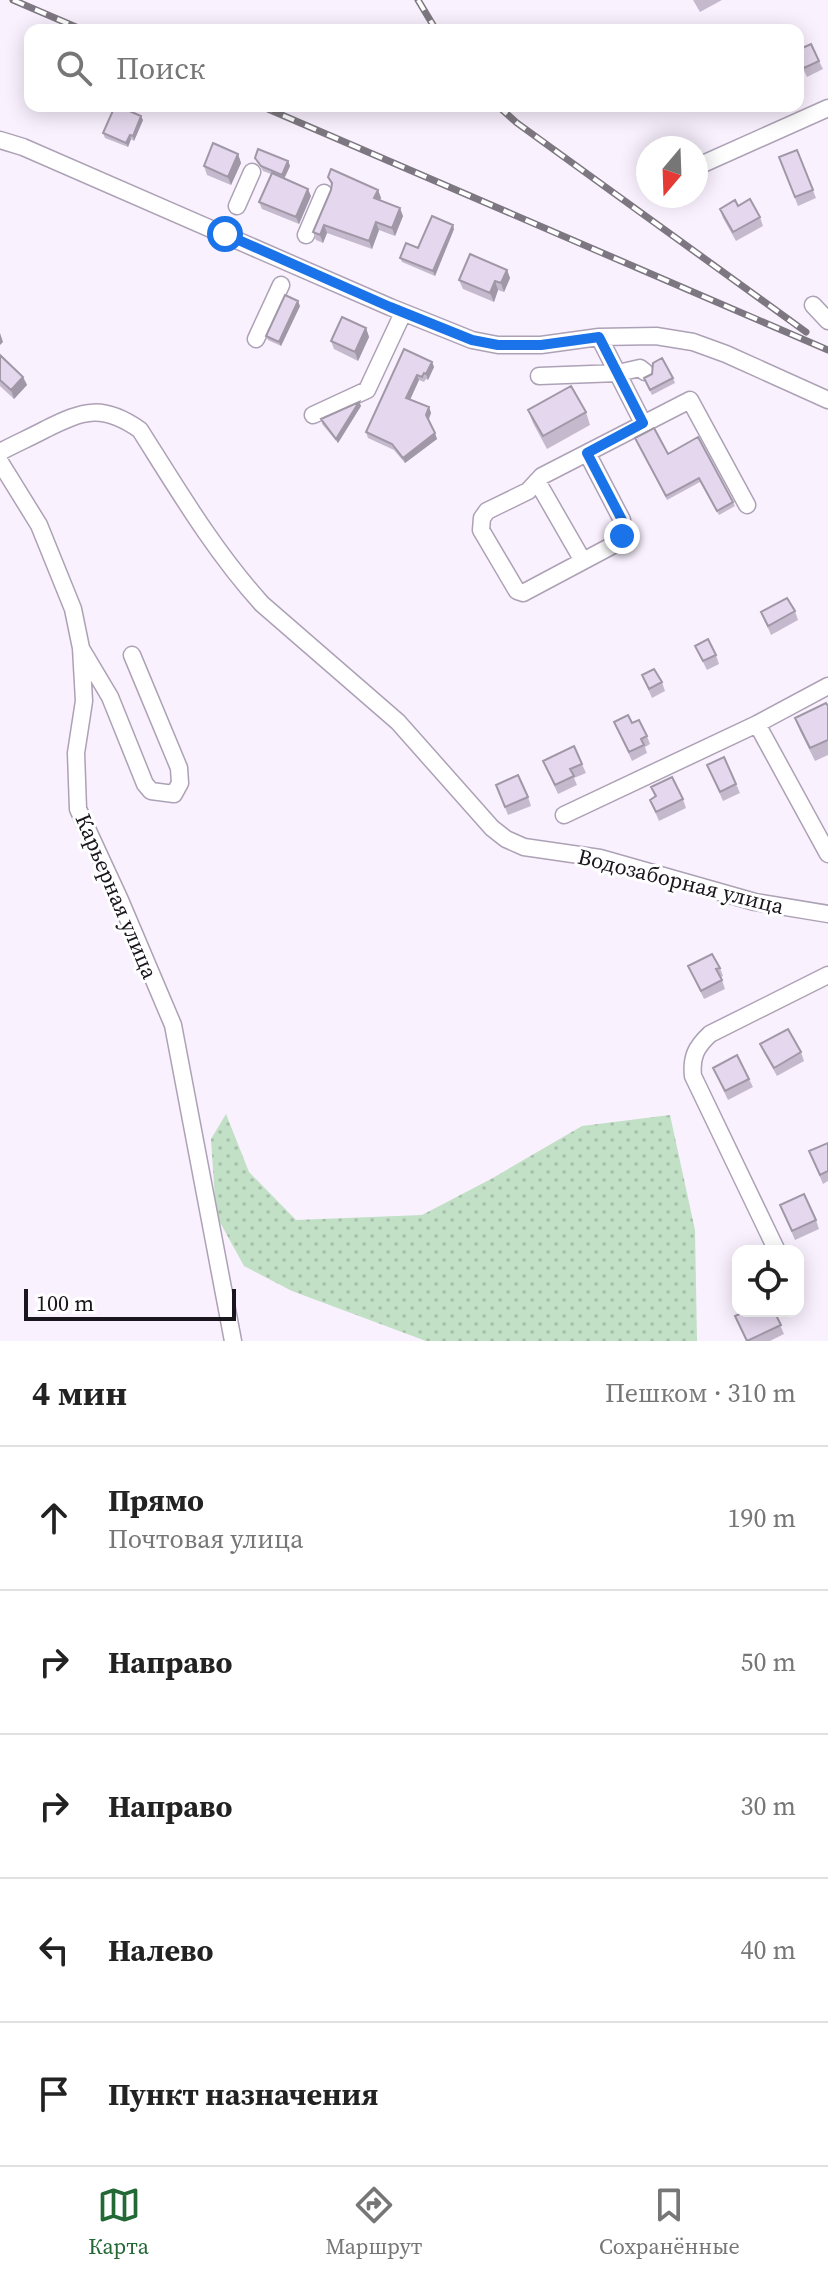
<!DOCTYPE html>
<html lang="ru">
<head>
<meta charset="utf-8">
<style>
  body { margin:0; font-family:"Source Serif 4",serif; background:#f2f2f2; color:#222 }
  .controls { position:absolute; right:24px; bottom:24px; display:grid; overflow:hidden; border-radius:16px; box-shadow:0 4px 20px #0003 }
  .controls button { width:72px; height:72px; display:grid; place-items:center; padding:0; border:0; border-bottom:2px solid #e0e0e0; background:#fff; color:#222; font:40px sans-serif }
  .compass { position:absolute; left:636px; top:136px; width:72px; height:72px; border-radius:50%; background:#fff; box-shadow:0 4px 20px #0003; rotate:199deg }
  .scale { position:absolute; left:24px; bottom:20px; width:212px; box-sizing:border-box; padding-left:8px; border:4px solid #1a161d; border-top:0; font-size:22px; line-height:28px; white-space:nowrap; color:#1a161d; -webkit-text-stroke:6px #fff; paint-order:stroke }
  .stop { position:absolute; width:24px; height:24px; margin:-18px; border:6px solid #1a73e8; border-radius:50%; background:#fff }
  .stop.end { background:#1a73e8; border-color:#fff; box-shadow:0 2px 8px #0008 }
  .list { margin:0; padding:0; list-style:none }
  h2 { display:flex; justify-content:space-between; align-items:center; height:104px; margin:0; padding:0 32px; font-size:34px }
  h2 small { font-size:26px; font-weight:400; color:#767676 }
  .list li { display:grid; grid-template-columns:52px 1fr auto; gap:24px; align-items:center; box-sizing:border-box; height:144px; padding:0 32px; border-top:2px solid #e0e0e0 }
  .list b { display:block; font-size:30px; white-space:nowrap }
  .list p { margin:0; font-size:26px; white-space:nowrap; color:#767676 }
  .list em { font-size:26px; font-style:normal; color:#767676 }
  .icon { flex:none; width:44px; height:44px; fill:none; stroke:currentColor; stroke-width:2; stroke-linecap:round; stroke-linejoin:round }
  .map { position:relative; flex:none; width:828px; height:1341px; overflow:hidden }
  .search { position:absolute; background:#fff; box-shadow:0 4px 20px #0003; left:24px; right:24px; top:24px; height:88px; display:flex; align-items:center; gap:20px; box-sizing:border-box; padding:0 28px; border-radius:16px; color:#767676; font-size:30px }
  .sheet { height:824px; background:#fff }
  nav { display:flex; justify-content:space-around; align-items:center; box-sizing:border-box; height:112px; border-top:2px solid #e0e0e0; background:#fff; font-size:22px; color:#767676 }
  nav a { display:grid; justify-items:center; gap:4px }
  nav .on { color:#236935 }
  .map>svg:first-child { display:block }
  .grass { fill:url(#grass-dots) }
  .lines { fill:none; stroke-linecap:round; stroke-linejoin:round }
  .minor-casing { stroke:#ada1b6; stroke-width:19 }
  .minor { stroke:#fff; stroke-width:16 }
  .rail-casing { stroke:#7d7781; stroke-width:7 }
  .rail { stroke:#fff; stroke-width:4; stroke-dasharray:12; stroke-linecap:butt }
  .wall { fill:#c5bacd }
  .shaded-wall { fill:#a097a7 }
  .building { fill:#e5d8ee; stroke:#a097a7; stroke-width:2 }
  .route { stroke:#1a73e8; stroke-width:10 }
  .labels { text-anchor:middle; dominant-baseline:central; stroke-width:6; stroke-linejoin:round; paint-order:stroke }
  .street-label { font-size:22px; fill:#1a161d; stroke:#fff }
</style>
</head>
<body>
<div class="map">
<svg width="828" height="1341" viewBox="0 0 828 1341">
  <defs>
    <pattern id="grass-dots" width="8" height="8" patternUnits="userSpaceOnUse" patternTransform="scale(2)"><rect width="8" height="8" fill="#c1e0c5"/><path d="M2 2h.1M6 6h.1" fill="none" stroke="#a5bfa9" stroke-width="1.8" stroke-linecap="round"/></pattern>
  </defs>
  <rect width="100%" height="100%" fill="#f9f1fe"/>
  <path class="grass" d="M 226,1114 L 249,1172 L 296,1220 L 422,1215 L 491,1179 L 582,1126 L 670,1115 L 695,1230 L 697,1341 L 426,1341 L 292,1291 L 244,1266 L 216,1215 L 211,1139 Z"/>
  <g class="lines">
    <g class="minor-casing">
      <path id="minor" d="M 0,140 L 23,147 L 390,307 L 472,340 L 498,345 L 541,345 L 599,337 L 656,336 L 693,342 L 726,354 L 828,400
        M 696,167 L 828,108
        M 237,206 L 252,172
        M 306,235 L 324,193
        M 813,305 L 828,321
        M 599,337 L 643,423
        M 256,339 L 281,285
        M 539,376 L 618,373 L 640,368 L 645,372
        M 313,415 L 367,390 L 403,313
        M 0,452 C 15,444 31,437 46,429 C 84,410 103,404 140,430 C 178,490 214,551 262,604 L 398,722 L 492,828 L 506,839 L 524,847 L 600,858 L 755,902 L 828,914
        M 587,453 L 622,520 L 622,536 L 617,543 L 523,593 L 517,591 L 481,530 L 482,518 L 487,511 L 528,491 L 542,476 L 690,400 L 747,505
        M 0,462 L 39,525 L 73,609 L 81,648 L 84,701 L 76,753 L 78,809 L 120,900 L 173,1025 L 233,1341
        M 537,481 L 583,561
        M 82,650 L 110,697 L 145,784 L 151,791 L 174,794 L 180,783 L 179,768 L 132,655
        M 757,724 L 828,854
        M 564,815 L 757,724 L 828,686
        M 777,1251 L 693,1076 C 691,1057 696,1047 710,1034 L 828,975"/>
    </g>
    <use href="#minor" class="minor"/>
    <g class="rail-casing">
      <path id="rail" d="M 13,0 L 83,30
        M 418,0 L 436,30
        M 261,106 L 828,350
        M 498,106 L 517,123 L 806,332"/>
    </g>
    <use href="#rail" class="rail"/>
  </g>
  <path class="wall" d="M 693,0 L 722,0 L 700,12 Z
    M 798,50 L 819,61 L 823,69 L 807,77 L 798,57 Z
    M 143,120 L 134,141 L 131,139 L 128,147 L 105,138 L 103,133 Z
    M 797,150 L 816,198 L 798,206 L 779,157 Z
    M 238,154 L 241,163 L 231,185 L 207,175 L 204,166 Z
    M 255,158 L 288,161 L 290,166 L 284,179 L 311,196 L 299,224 L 262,209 L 259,202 L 271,174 L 263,171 Z
    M 328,177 L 378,190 L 381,198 L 380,200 L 403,216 L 395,236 L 379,230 L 372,249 L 327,233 L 323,243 L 316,240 L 313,232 L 331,190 L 332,186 Z
    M 720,209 L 760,217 L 763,226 L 736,241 L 723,218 Z
    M 454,229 L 435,276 L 402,262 L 400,258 Z
    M 507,270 L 510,278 L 504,292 L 498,290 L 494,302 L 463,289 L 459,280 Z
    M 300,306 L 281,346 L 268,340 L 266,336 Z
    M 366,328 L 369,337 L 358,361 L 334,349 L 331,341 Z
    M 404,349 L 432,362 L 434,367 L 428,380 L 426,379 L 424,382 L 419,380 L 410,400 L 429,407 L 431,413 L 429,420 L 437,439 L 405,463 L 394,450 L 368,438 L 366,432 Z
    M 0,355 L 23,377 L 27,385 L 14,399 L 0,386 Z
    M 652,374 L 673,378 L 675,383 L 652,395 L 644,378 Z
    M 359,402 L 361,406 L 338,443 L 322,424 L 321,419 Z
    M 528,410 L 586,412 L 590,425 L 547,449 L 533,423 Z
    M 635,438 L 668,454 L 733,502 L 735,506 L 719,515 L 700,482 L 667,500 Z
    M 795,611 L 798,620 L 771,635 L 761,612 Z
    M 695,646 L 716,655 L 719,664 L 707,670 Z
    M 642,675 L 662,682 L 665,691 L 652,698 Z
    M 828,706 L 828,755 L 815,761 L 800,731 L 795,718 Z
    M 614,722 L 632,723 L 647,736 L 650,744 L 645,747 L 647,753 L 632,761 Z
    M 543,761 L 582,764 L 586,773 L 574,778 L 577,785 L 558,794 Z
    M 707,765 L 736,784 L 740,793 L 723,801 Z
    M 496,785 L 528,797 L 531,806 L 508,815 Z
    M 651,787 L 683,799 L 686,808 L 659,821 L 650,800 L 655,797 Z
    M 688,966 L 720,968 L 723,976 L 721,977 L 725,989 L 704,999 Z
    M 760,1044 L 801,1052 L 804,1061 L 777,1076 L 764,1053 Z
    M 713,1068 L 749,1079 L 753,1087 L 728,1100 Z
    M 828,1143 L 828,1181 L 823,1184 L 809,1151 Z
    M 780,1205 L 816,1220 L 819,1229 L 795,1240 Z
    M 741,1311 L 774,1311 L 784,1334 L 770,1341 L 746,1341 L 735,1316 L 741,1313 Z"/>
  <path class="shaded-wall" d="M 141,116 L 143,120 L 134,141 L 133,136 Z
    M 130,135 L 131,139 L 128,147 L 126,143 Z
    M 238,154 L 241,163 L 231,185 L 228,177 Z
    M 288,161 L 290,166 L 284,179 L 282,175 Z
    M 308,189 L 311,196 L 299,224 L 296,217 Z
    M 378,190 L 381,198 L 377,206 L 374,198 Z
    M 400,208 L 403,216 L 395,236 L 392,228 Z
    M 376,222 L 379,230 L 372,249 L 369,241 Z
    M 324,225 L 327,233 L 323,243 L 320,235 Z
    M 453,225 L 454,229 L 435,276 L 433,271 Z
    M 507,270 L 510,278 L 504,292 L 501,283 Z
    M 495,281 L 498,290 L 494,302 L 490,293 Z
    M 298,301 L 300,306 L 281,346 L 279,342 Z
    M 366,328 L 369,337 L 358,361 L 355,352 Z
    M 0,333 L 3,342 L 0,345 Z
    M 432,362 L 434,367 L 428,380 L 426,374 Z
    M 417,375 L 419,380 L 408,404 L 406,398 Z
    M 23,377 L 27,385 L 14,399 L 11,390 Z
    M 359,402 L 361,406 L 338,443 L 336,439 Z
    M 429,407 L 431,413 L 428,420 L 426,415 Z
    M 435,433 L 437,439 L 405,463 L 403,458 Z"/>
  <path class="building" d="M 811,44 L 819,61 L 804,68 L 798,56 L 798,50 Z
    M 115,106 L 118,106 L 141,116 L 133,136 L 130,135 L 126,143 L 103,133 Z
    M 213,143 L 238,154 L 228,177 L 204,166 Z
    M 258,149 L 288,161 L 282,175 L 261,166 L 255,158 Z
    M 797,150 L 813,190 L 795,197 L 779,157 Z
    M 331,169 L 378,190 L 374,198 L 400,208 L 392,228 L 376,222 L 369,241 L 324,225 L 320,235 L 313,232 L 331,190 L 332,183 L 328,177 Z
    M 272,173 L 308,189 L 296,217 L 259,202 Z
    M 750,199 L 760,217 L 733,232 L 720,209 L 735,200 L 738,206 Z
    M 432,216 L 453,225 L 433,271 L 400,258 L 406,243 L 418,248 Z
    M 470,254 L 507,270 L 501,283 L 495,281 L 490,293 L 459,280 Z
    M 285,295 L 298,301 L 279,342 L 266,336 Z
    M 342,317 L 366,328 L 355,352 L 331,341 Z
    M 404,349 L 432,362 L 426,374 L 424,373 L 422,377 L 417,375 L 406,398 L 429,407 L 426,415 L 435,433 L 403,458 L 392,444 L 366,432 Z
    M 0,355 L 23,377 L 11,390 L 0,380 Z
    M 662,358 L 673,378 L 650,390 L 644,378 L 652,374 L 653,363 Z
    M 571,386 L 586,412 L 543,436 L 528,410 Z
    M 359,402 L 336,439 L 321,419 Z
    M 654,428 L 668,454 L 698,437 L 733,502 L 717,511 L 699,478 L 666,496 L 635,438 Z
    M 787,598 L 795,611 L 768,626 L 761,612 Z
    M 708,639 L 716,655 L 703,661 L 695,646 Z
    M 654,669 L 662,682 L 649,689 L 642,675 Z
    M 826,703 L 828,706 L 828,740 L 810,748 L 795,718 Z
    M 628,715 L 632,723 L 639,720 L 647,736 L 641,739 L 644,745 L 629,752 L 614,722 Z
    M 574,746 L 582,764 L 570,769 L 574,776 L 555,785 L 543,761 Z
    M 724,757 L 736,784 L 720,792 L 707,765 Z
    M 518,775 L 528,797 L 505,807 L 496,785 Z
    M 672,777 L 683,799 L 656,812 L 650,800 L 656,796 L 651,787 Z
    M 712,954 L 720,968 L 716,969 L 722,980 L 701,991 L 688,966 Z
    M 788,1029 L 801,1052 L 774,1068 L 760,1044 Z
    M 737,1055 L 749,1079 L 725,1091 L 713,1068 Z
    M 828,1143 L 828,1171 L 820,1175 L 809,1151 Z
    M 804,1194 L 816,1220 L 792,1231 L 780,1205 Z
    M 742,1311 L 774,1311 L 781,1325 L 747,1341 L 735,1316 L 742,1313 Z"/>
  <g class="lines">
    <path class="route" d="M 225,234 L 390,307 L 472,340 L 498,345 L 541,345 L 599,337 L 643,423 L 587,453 L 622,520 L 622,536"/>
  </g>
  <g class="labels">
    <g class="street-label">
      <text transform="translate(681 881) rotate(14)">Водозаборная улица</text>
      <text transform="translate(117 896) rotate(67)">Карьерная улица</text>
    </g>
  </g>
</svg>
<div class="controls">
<button><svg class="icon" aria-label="locate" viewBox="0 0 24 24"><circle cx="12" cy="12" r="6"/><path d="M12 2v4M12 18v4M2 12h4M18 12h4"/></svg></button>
</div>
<svg class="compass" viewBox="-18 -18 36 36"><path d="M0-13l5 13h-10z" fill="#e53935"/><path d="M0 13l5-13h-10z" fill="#767676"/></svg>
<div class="scale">100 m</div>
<div class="stop" style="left:225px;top:234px"></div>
<div class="stop end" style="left:622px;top:536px"></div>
<div class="search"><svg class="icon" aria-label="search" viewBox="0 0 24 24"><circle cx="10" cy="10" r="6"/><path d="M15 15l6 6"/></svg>Поиск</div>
</div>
<section class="sheet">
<h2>4 мин<small>Пешком · 310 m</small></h2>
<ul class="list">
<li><svg class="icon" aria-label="ahead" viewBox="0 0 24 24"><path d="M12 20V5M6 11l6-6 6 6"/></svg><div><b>Прямо</b><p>Почтовая улица</p></div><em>190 m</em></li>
<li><svg class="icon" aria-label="right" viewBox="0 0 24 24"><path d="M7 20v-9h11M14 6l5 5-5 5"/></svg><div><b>Направо</b></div><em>50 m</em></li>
<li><svg class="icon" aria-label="right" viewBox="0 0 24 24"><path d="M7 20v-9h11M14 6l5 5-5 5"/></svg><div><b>Направо</b></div><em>30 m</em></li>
<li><svg class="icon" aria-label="left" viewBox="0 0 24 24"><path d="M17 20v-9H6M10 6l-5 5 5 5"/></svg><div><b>Налево</b></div><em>40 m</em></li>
<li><svg class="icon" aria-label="arrive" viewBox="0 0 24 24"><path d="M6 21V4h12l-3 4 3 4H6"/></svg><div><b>Пункт назначения</b></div></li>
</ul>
</section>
<nav>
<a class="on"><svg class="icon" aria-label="map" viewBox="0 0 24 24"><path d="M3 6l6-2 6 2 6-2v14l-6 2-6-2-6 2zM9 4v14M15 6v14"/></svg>Карта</a>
<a><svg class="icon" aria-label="directions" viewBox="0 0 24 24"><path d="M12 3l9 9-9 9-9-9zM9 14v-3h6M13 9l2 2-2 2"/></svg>Маршрут</a>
<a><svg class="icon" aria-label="saved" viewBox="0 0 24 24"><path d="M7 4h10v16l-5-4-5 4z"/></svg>Сохранённые</a>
</nav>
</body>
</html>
